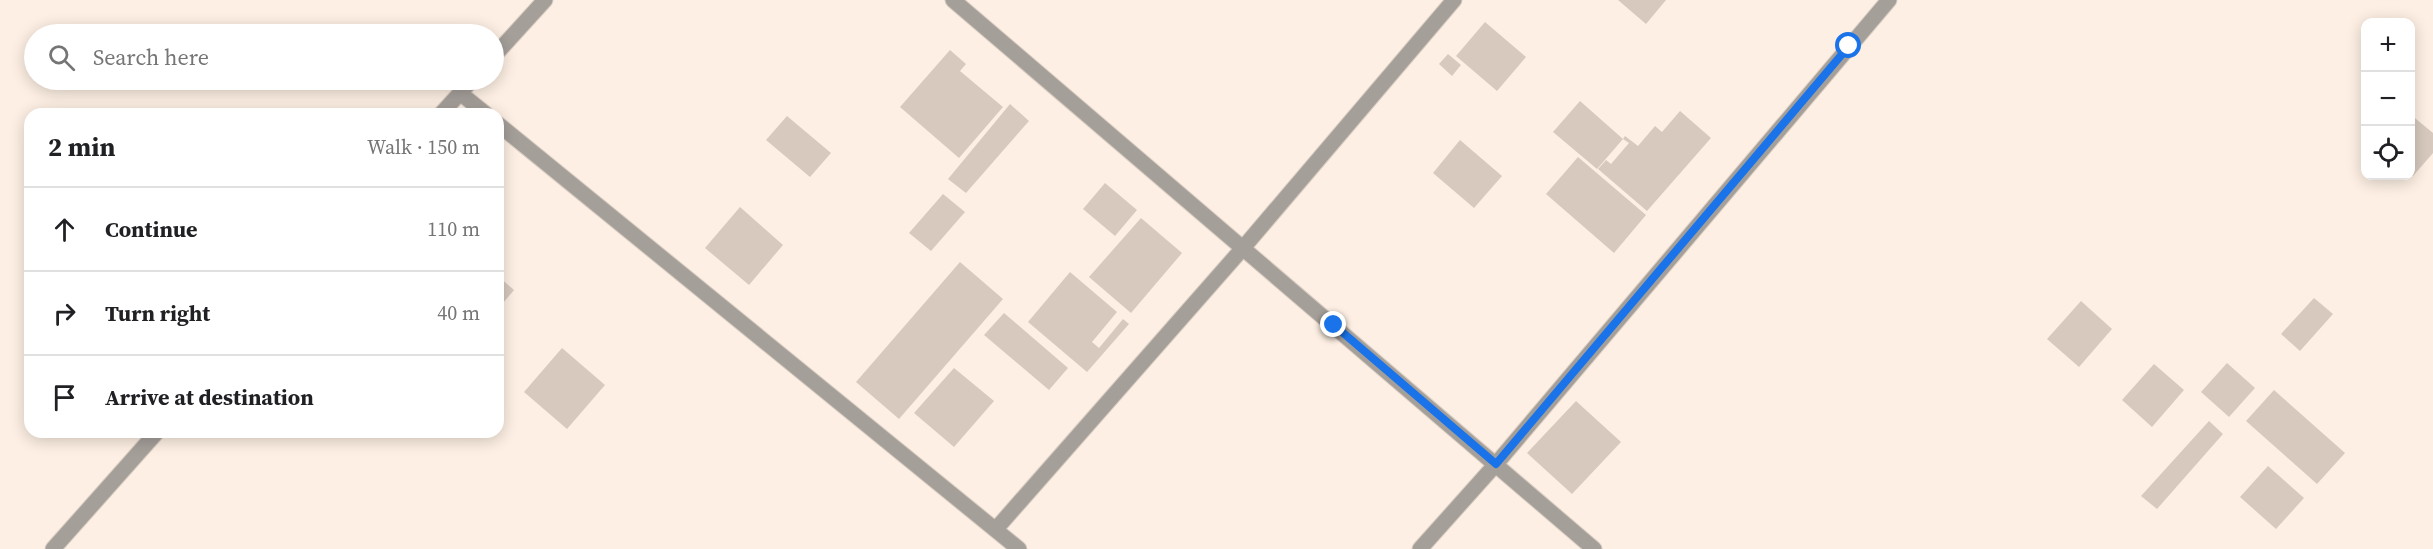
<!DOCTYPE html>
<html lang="en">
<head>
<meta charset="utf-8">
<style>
  body { margin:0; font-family:"Source Serif 4",serif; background:#f6f6f6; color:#202124 }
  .controls { position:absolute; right:18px; top:18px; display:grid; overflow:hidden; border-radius:12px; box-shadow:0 3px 15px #0003 }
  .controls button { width:54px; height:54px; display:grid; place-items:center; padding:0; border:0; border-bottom:2px solid #e0e0e0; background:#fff; color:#202124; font:30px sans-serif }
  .stop { position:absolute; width:18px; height:18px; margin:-14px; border:4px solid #1a73e8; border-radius:50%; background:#fff }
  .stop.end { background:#1a73e8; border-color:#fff; box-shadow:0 2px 6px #0008 }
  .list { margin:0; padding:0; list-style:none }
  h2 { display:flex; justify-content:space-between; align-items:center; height:78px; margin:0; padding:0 24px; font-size:26px }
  h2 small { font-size:20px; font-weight:400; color:#757577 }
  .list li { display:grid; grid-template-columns:39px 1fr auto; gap:18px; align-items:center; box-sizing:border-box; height:84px; padding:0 24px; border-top:2px solid #e0e0e0 }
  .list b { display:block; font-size:22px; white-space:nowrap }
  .list em { font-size:20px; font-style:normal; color:#757577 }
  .icon { flex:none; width:33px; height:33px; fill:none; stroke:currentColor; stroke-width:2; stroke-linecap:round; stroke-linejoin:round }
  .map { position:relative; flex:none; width:2433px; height:549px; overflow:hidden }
  .search { position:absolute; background:#fff; box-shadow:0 3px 15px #0003; left:24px; top:24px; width:480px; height:66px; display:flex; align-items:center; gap:15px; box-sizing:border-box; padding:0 21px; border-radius:33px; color:#757577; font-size:22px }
  .panel { position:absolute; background:#fff; box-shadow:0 3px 15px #0003; left:24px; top:108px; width:480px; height:330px; border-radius:18px }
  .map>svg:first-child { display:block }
  .building { fill:#d7c9be }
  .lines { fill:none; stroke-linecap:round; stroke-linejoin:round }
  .street-casing { stroke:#d9cdc2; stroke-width:17 }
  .street { stroke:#a59f9a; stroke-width:15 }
  .route { stroke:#1a73e8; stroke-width:8 }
</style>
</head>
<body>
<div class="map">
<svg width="2433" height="549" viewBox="0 0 2433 549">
  <rect width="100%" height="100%" fill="#fdefe3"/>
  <path class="building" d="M 1618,0 L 1666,0 L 1646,24 Z
    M 1485,22 L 1526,57 L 1497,91 L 1456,56 Z
    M 950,50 L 966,64 L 960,71 L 1003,107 L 959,158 L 900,107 Z
    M 1448,54 L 1461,65 L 1452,76 L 1439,64 Z
    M 1580,101 L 1623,139 L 1597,169 L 1553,132 Z
    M 1010,104 L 1029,121 L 966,193 L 948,179 Z
    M 1680,111 L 1711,138 L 1647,211 L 1598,169 L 1606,160 L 1611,164 L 1629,143 L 1623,139 L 1625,136 L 1638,146 L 1655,126 L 1662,132 Z
    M 2410,114 L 2433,133 L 2433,153 L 2413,176 L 2410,174 Z
    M 787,116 L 831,153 L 810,177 L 766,140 Z
    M 1460,140 L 1502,176 L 1474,208 L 1433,173 Z
    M 1578,157 L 1646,215 L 1614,253 L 1546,194 Z
    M 1105,183 L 1137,210 L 1115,236 L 1083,209 Z
    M 943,194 L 965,212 L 931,251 L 909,233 Z
    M 740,207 L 783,245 L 749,285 L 705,248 Z
    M 1141,218 L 1182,253 L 1131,313 L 1089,277 Z
    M 960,262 L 1003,299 L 899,419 L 856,382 Z
    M 1070,272 L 1117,312 L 1092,342 L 1099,348 L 1123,319 L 1129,324 L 1087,372 L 1028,322 Z
    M 498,276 L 514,290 L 498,309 Z
    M 2314,298 L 2333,314 L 2300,351 L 2281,334 Z
    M 2081,301 L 2112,329 L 2079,367 L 2047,339 Z
    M 1004,313 L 1068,368 L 1049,390 L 984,335 Z
    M 562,348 L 605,385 L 567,429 L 524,392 Z
    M 2227,363 L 2255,388 L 2229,417 L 2201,392 Z
    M 2154,364 L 2184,390 L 2152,427 L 2122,400 Z
    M 954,368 L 994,401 L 954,447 L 914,413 Z
    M 2274,390 L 2345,453 L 2317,484 L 2246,421 Z
    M 1576,401 L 1621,442 L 1572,494 L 1527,453 Z
    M 2209,421 L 2223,434 L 2157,509 L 2141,496 Z
    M 2268,466 L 2304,498 L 2276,529 L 2240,497 Z"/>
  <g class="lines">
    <g class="street-casing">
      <path id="street" d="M 953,0 L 1594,549
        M 494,56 L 545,0
        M 460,93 L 486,114
        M 441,114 L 472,80
        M 498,124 L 1019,549
        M 996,529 L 1243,248 L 1454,0
        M 53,549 L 157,432
        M 1420,549 L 1496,464 L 1889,0"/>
    </g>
    <use href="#street" class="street"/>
  </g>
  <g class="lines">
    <path class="route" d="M 1334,325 L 1496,464 L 1849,46"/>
  </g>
</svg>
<div class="controls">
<button>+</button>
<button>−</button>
<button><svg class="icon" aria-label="locate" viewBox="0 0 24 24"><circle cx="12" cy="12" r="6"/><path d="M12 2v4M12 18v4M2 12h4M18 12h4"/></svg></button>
</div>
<div class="stop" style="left:1849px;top:46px"></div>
<div class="stop end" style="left:1334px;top:325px"></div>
<div class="search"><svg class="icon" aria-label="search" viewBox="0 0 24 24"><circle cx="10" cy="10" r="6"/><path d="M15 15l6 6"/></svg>Search here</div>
<section class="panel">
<h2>2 min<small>Walk · 150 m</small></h2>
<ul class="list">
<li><svg class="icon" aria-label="ahead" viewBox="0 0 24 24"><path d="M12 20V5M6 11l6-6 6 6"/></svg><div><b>Continue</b></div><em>110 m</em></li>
<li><svg class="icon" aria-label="right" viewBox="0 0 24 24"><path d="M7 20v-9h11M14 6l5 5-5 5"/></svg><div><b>Turn right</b></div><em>40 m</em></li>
<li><svg class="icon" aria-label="arrive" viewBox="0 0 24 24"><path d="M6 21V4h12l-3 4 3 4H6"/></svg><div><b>Arrive at destination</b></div></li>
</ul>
</section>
</div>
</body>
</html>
